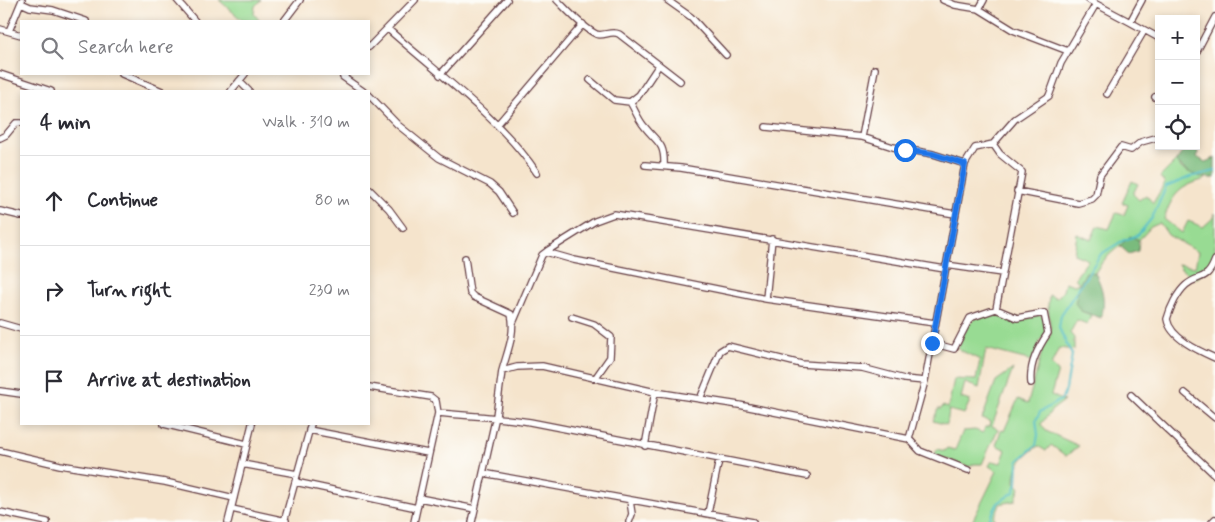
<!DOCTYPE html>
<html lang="en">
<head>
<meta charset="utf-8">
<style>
  body { margin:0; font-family:Mynerve,sans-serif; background:#f7f7f7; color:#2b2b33 }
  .controls { position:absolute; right:15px; top:15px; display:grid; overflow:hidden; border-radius:0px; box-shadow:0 2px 8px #0003 }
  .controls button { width:45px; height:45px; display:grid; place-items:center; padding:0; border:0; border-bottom:1px solid #e1e1e2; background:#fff; color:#2b2b33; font:25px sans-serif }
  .stop { position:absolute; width:15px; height:15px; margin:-11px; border:4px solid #1a73e8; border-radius:50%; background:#fff }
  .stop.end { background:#1a73e8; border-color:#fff; box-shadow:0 1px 5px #0008 }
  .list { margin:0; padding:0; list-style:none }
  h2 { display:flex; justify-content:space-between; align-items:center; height:65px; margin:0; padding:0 20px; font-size:21px }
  h2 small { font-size:16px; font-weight:400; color:#7c7c81 }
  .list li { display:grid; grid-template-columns:32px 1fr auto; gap:15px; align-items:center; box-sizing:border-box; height:90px; padding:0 20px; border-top:1px solid #e1e1e2 }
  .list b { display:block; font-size:19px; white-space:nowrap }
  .list em { font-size:16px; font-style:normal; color:#7c7c81 }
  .icon { flex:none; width:28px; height:28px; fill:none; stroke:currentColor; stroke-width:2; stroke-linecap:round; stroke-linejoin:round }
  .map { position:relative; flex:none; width:1215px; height:522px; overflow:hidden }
  .search { position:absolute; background:#fff; box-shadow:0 2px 8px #0003; left:20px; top:20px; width:350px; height:55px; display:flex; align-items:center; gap:12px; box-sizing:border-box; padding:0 18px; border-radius:0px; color:#7c7c81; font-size:19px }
  .panel { position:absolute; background:#fff; box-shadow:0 2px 8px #0003; left:20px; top:90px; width:350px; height:335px; border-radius:0px }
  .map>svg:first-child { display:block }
  .green { fill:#98db93; stroke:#717d5f }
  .forest { fill:#7abb7d; stroke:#626d54 }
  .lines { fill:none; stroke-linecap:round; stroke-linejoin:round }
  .stream { stroke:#4fbdc7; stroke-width:2 }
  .street-casing { stroke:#643d43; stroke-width:8 }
  .street { stroke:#fff; stroke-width:5.5 }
  .route { stroke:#1a73e8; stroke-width:6 }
</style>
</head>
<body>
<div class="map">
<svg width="1215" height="522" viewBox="0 0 1215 522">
  <rect width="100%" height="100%" fill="#fdfcf7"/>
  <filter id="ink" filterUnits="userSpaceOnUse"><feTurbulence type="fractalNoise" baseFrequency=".02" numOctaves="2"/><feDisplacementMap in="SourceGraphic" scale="10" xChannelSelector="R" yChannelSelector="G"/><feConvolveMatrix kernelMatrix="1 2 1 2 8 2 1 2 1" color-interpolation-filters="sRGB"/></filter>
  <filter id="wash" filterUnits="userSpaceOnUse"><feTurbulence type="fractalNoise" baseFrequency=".0096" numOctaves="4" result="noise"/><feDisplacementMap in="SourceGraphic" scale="20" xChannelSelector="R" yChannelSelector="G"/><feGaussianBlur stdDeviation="1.12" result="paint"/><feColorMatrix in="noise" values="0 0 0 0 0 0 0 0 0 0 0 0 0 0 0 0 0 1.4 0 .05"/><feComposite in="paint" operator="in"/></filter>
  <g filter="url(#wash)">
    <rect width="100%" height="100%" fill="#f5e4cc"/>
    <path class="green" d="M 219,0 L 261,0 L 255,6 L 254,14 L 260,21 L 243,21 Z
      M 1176,161 L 1182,169 L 1206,179 C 1180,186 1173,193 1164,219 L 1182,233 L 1188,221 L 1203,227 L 1212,219 L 1215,213 L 1215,259 L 1208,268 L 1195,279 L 1181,269 L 1178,264 L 1195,267 L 1198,252 L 1168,235 L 1160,223 L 1151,227 L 1139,240 L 1130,236 C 1116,251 1106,254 1095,273 L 1086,273 L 1080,283 L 1081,311 L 1091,315 L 1087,324 L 1077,320 L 1070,333 L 1074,338 L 1074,350 L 1059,348 L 1051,366 L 1058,371 L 1051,395 L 1064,401 L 1052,410 L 1041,424 L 1046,431 L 1079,446 L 1066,456 L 1051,445 L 1046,451 L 1038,446 C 1023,457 1015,464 1015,482 L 1020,488 L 1015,501 L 1000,504 L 994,518 L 997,522 L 972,522 L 997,471 L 989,466 L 992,461 L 1001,463 L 1006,450 L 996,445 L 1001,430 L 1004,431 L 1018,399 L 1028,403 L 1044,344 L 1051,334 L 1048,306 L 1049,295 L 1057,298 L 1063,291 L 1065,282 L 1074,285 L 1079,283 L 1075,278 L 1088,260 L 1074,254 L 1077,234 L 1091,240 L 1097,226 L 1109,229 L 1116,213 L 1124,215 L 1128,205 L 1122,203 L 1132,181 L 1138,184 L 1133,194 L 1139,200 L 1146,195 L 1153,203 L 1165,183 L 1160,177 Z
      M 991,315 L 1026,319 L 1039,315 L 1045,318 L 1046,335 L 1041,339 L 1032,361 L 986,349 L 979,388 L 965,383 L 961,398 L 970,401 L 964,414 L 949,410 L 947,425 L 933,421 L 938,409 L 941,409 L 943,406 L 948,408 L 954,379 L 976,380 L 980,360 L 958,349 C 965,329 967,317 991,315 Z
      M 1013,369 L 992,426 L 998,429 L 982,464 L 974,464 L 969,467 L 935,455 L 937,449 L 945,451 L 947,448 L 955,450 L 963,431 L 975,430 L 983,433 L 985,427 L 989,427 L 990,421 L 982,419 L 996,381 Z"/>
    <path class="forest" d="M 1193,146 L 1198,152 L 1197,157 L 1205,162 L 1215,158 L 1215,178 C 1200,179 1185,173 1176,161 L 1186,147 Z
      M 1130,236 L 1139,240 L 1138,251 L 1129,254 L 1120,246 Z
      M 1086,272 L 1095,273 C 1103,287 1106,303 1101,318 L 1081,311 L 1075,303 L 1080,283 Z"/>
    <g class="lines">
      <path class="stream" d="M 988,522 L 998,503 L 1014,492 L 1017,484 L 1018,461 L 1036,445 L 1038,435 L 1036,420 L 1040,412 L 1062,399 L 1066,389 L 1072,355 L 1059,328 L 1061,315 L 1101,254 L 1122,241 L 1138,235 L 1152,218 L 1166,187 L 1190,177 L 1215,171"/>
    </g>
  </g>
  <g filter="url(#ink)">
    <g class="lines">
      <g class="street-casing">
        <path id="street" d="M 177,0 L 195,21
          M 557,0 C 568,11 582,27 596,34 C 603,37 611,30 619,34 L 680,81
          M 667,0 L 691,17 L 726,55
          M 943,0 L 955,5 L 979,9 L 1013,30 L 1068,51
          M 1089,0 L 1096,4
          M 21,3 L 30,7 L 53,10 L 86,21
          M 979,9 L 984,0
          M 284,21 L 300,0
          M 1130,22 L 1159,38
          M 0,29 L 21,35
          M 388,29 C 436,72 502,120 537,173
          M 9,31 L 22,0
          M 369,47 L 415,0
          M 1196,53 L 1215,17
          M 0,74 L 51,91
          M 122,74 L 162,91
          M 346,74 L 343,77 L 363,91
          M 440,75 L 507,0
          M 590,80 L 614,100 L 630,102 L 639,95 L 659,65
          M 239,81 L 249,91
          M 231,91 L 245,74
          M 1107,94 L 1144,31
          M 369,95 L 398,125 L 439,158 L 490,184 L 499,192 L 513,213
          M 1155,97 L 1159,100
          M 630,102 C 635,110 638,119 644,126 C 657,143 665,142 664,166
          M 497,125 L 583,24
          M 766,127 L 862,137 L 893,147 L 933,154 L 965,164
          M 862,137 L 875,69
          M 0,138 L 6,135 L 16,123 L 21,123
          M 993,144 L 1000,154 L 1022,172 L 996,309
          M 645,165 L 681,168 L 955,214
          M 369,189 L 389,209 L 403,228
          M 1017,191 L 1078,203 L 1092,199 L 1096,195 L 1100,175 L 1121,147 L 1131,150 L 1141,142 L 1159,137
          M 0,211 L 21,216
          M 547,251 L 595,221 L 614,214 L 945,269
          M 465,258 L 470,293 L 474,297 L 511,314 C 516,333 507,352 502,371
          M 1215,260 C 1207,282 1199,274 1186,285 C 1177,293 1170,308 1167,319 C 1170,338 1199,351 1215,358
          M 946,265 L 1002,273
          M 766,299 L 772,239
          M 572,317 L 594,324 L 611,337 L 610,357 L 596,377
          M 0,323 L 21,329
          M 513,323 L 542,255 L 546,252 L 574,260 L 766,299 L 935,323
          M 932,343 L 954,349 L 970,318 L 996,309 L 1017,318 L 1044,313 L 1048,333 C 1038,348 1029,364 1031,383
          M 369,387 L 431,397 L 436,401 L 438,413
          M 0,391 L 21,394
          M 1185,393 L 1215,418
          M 1131,395 L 1215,475
          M 700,399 L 720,351 L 728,346 L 801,364 L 862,368 L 904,379 L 925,381
          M 164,424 L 246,444
          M 309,430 L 428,453
          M 645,446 L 655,392
          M 0,451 L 60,465 L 165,482 L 234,498
          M 242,464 L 297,474
          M 968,470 L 920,451 L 909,439 L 925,381 L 965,164 L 975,148 L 993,144 L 1015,119 L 1049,96 L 1061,63 L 1096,4 L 1130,22 L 1142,0
          M 483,473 L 753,522
          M 295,482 L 417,508
          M 419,498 L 475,509
          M 232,509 L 286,521
          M 0,512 L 47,522
          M 708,513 L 719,460
          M 228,522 L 252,424
          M 284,522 L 311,424
          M 414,522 L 438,413 C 469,416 499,417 530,422 L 807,476
          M 472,522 L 496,416 L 502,371 L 517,367 L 542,366 L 655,392 L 739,405 L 909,439
          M 629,522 L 632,514 L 630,501
          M 1212,522 L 1215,519"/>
      </g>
      <use href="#street" class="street"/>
    </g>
  </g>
  <g class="lines" filter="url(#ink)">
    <path class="route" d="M 905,150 L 933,154 L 965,164 L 932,343"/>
  </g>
</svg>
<div class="controls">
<button>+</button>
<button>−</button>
<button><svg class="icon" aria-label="locate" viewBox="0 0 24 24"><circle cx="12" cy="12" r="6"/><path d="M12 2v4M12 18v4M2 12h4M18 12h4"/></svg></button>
</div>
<div class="stop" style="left:905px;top:150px"></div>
<div class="stop end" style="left:932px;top:343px"></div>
<div class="search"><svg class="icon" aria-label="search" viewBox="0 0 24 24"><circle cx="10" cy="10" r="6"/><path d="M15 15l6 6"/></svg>Search here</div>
<section class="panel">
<h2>4 min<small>Walk · 310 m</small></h2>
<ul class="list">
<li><svg class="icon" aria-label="ahead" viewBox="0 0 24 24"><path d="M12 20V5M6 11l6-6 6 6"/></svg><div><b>Continue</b></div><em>80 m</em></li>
<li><svg class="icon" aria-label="right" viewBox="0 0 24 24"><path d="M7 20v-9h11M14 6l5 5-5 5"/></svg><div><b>Turn right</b></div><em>230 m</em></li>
<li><svg class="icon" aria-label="arrive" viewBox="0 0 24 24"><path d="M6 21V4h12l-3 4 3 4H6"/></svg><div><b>Arrive at destination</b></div></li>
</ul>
</section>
</div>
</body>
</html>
